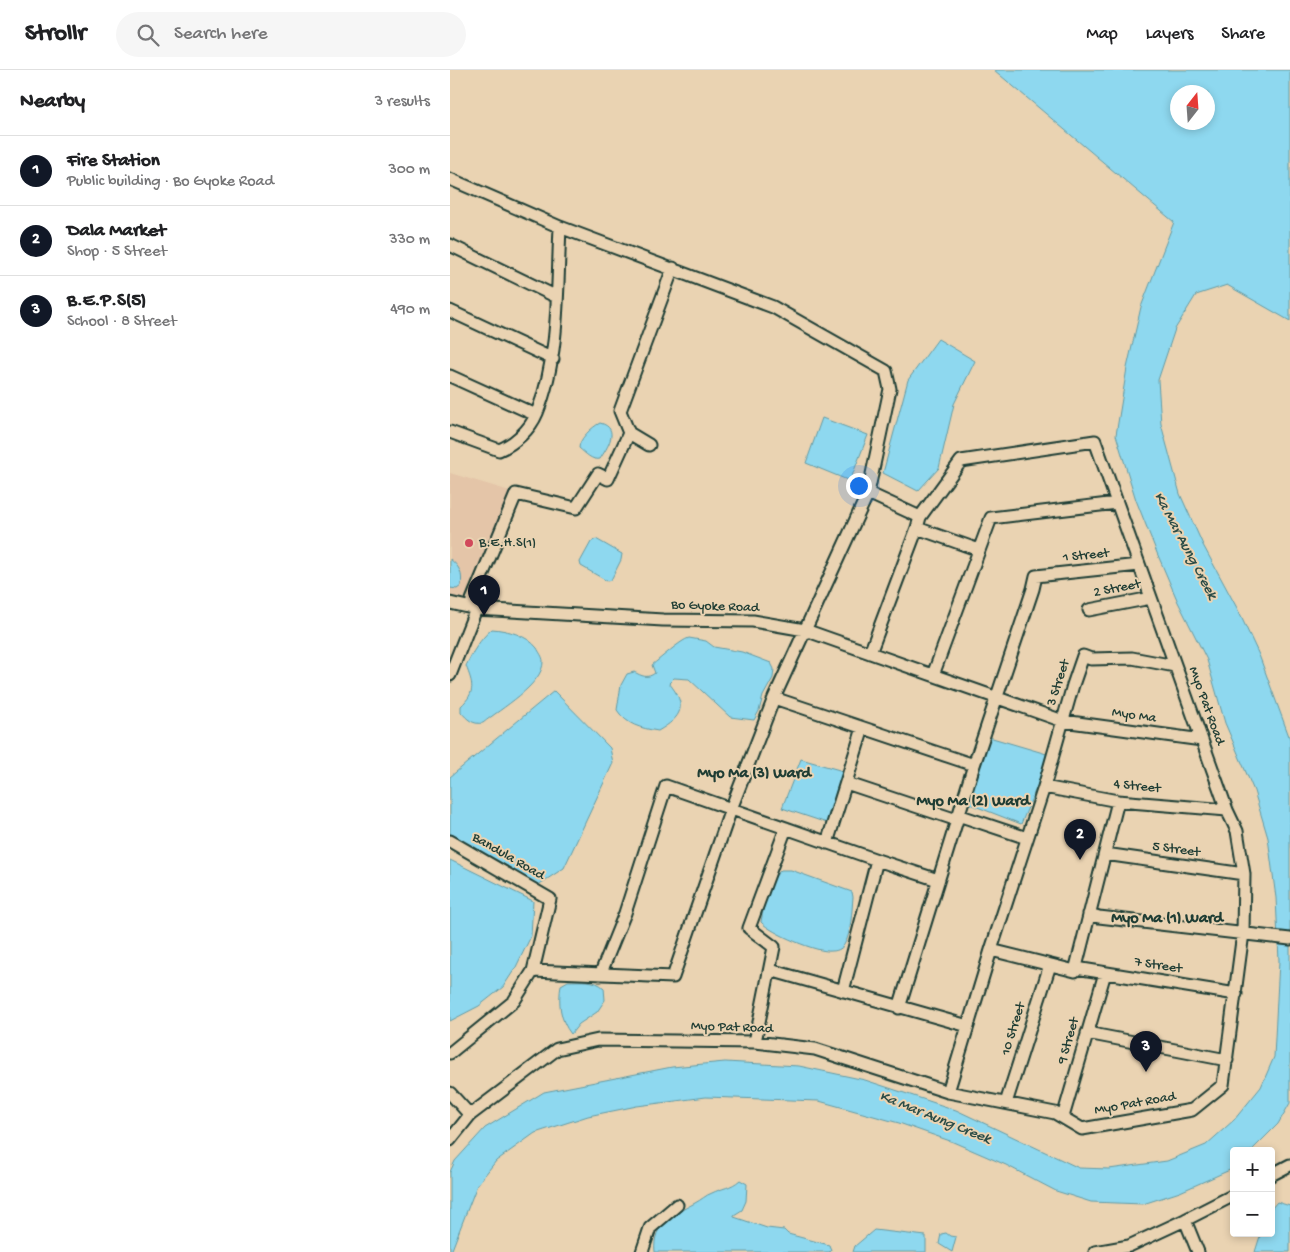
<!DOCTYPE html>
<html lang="en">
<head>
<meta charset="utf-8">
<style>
  body { margin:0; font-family:"Gochi Hand",sans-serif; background:#f6f6f6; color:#202124 }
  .controls { position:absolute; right:15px; bottom:15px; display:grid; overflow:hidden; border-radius:5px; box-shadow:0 2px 8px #0003 }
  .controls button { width:45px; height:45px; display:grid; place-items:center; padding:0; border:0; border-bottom:1px solid #e0e0e0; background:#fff; color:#202124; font:25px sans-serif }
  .compass { position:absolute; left:720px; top:15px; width:45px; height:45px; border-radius:50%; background:#fff; box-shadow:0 2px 8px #0003; rotate:17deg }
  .you { position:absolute; left:408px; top:415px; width:18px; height:18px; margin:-12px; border:4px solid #fff; border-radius:50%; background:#1a73e8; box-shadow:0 0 0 8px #1a73e833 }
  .badge { display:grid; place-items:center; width:32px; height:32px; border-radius:50%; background:#111827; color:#fff; font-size:16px; font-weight:700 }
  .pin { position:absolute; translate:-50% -41px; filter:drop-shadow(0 1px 2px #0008) }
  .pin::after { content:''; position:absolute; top:26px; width:18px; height:15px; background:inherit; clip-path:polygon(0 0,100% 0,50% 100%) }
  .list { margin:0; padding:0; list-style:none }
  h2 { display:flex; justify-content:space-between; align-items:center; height:65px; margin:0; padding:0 20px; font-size:21px }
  h2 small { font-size:16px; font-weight:400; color:#757577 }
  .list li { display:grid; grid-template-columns:32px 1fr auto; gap:15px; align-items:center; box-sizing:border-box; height:70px; padding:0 20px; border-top:1px solid #e0e0e0 }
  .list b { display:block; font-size:19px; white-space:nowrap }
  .list p { margin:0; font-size:16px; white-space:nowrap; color:#757577 }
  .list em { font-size:16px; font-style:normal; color:#757577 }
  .icon { flex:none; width:28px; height:28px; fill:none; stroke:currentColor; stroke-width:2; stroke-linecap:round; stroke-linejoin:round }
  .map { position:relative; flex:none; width:840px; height:1182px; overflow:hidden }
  header { display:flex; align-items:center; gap:30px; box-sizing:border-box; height:70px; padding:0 25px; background:#fff; border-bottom:1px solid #e0e0e0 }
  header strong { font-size:24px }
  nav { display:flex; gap:28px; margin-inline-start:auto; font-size:18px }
  .search { width:350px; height:45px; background:#f6f6f6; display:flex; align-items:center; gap:12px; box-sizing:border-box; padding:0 18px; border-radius:28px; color:#757577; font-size:19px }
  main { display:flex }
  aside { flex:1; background:#fff }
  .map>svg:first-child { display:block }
  .built { fill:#e4c5a8 }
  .water { fill:#8ed8ef; stroke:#629aa4; fill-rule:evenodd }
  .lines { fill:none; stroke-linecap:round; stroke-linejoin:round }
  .minor-casing { stroke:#1f3d34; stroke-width:15 }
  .minor { stroke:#ead3b2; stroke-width:11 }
  .poi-dot { fill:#d1495b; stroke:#ead3b2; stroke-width:2 }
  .labels { text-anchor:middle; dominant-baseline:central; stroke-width:4; stroke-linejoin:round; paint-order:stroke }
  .poi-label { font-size:14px; fill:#1f3d34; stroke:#ead3b2; text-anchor:start }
  .street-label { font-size:14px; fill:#1f3d34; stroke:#ead3b2 }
  .water-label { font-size:15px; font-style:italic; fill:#2a4c47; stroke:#ead3b2 }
  .quarter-label { font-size:16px; font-weight:bold; fill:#1f3d34; stroke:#ead3b2 }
</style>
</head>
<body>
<header>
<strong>Strollr</strong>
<div class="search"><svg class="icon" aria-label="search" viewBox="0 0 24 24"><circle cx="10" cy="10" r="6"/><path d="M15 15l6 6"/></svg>Search here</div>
<nav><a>Map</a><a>Layers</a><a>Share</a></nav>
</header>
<main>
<aside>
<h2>Nearby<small>3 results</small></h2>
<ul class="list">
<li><span class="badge">1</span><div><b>Fire Station</b><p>Public building · Bo Gyoke Road</p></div><em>300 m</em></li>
<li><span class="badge">2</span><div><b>Dala Market</b><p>Shop · 5 Street</p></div><em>330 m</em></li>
<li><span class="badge">3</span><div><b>B.E.P.S(5)</b><p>School · 8 Street</p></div><em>490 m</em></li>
</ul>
</aside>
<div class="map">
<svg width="840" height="1182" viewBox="0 0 840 1182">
  <rect width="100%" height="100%" fill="#ead3b2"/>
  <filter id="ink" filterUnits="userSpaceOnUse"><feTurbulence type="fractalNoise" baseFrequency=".02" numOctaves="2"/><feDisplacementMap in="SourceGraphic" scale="10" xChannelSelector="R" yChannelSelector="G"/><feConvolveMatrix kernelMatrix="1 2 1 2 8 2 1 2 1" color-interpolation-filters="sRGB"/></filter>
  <g filter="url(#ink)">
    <path class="built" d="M 0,403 L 60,421 L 14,529 L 0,526 Z"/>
    <path class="water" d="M 544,0 L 840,0 L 840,251 L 777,215 L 746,225 L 725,259 L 708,310 L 711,354 L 730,424 L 753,475 L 787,538 L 809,585 L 840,669 L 840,1033 L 828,1054 L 801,1081 L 784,1081 L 784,1097 L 782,1099 L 730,1122 L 693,1134 L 641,1132 L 606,1121 L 556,1095 L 503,1072 L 449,1053 L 369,1031 L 256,1027 L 187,1036 L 138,1046 L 85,1063 L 46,1091 L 27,1115 L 1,1182 L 0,1182 L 0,1102 L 5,1091 L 35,1058 L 94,1022 L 222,997 L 275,992 L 349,996 L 415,1010 L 506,1040 L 629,1098 L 659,1099 L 717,1091 L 756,1075 L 784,1050 L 811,1017 L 824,987 L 829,891 L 826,828 L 818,768 L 804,721 L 775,653 L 757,590 L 728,532 L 707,483 L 686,430 L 666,365 L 677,298 L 691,237 L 724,152 ZM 728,22 L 758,22 L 758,52 L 728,52 Z
      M 488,269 L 525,291 L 504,334 L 489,398 L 468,421 L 433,403 L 458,310 Z
      M 372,348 L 418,365 L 400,411 L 356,393 Z
      M 150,353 C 171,358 157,378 150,389 C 142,391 135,383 129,378 C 129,369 142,357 150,353 Z
      M 146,469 L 172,484 L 171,490 L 161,510 L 157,511 L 131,496 L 130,492 L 141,472 Z
      M 0,489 C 10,497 13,504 11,516 L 7,519 L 0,518 Z
      M 42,559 C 57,560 77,565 87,578 C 89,582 93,587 93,591 C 94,614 50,639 33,653 C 23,655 17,649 11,642 L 11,636 C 26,622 23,614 16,596 C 22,583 30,569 42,559 Z
      M 239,568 L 256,571 L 264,577 L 292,582 L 321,593 L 324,599 L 323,608 L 313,626 L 309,641 L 304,650 L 280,647 L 239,609 L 224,608 L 219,613 C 238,636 232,647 208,661 C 190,658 177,655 167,640 L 171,615 L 177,604 L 184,602 C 192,606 197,609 205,603 L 202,595 C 210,589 231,570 239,568 Z
      M 104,621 L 160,678 L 163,693 L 114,798 L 88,815 L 0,764 L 0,707 Z
      M 539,667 L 600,685 L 571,754 L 517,733 Z
      M 351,689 L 393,701 L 377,753 L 332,738 Z
      M 0,790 L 83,831 L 81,866 L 66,897 L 53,917 L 29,936 L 0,951 Z
      M 331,800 L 341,800 L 402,822 L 403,827 C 402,839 401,864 395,873 C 393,878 388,881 382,881 C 367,883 321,863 311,852 C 314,835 318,811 331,800 Z
      M 118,911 C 131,911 145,909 154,918 L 155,930 L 147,942 L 129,954 L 121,964 C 110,950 108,933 111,915 Z
      M 290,1110 L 297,1114 L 296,1131 L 292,1140 L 284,1145 L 284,1147 L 317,1158 L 334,1160 L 338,1164 L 379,1175 L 381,1180 L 379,1182 L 205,1182 C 202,1153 223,1145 245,1133 C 251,1130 256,1125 262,1123 C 272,1118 281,1118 290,1110 Z
      M 827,1132 L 840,1136 L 840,1182 L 805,1182 L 811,1163 L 821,1163 L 821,1139 Z
      M 424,1160 L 476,1166 L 476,1182 L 403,1182 L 405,1176 Z
      M 496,1163 L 500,1166 L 506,1167 L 502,1182 L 489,1174 L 491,1164 Z"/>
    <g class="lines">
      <g class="minor-casing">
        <path id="minor" d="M 0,109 L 110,157 L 323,237 L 436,301 L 440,319 L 418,423 L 324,628 L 281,739 L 223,907 L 83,901
          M 0,175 L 107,227
          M 0,241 L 103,289
          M 0,306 L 86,345
          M 0,362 L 49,380 C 64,374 80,360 87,343 C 110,286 107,218 110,157
          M 199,375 L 179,363 L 170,341 L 223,198
          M 418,423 L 470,447
          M 467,458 L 529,480
          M 0,533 L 26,539 L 213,550 L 303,551 L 355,560 L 613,651 L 752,670
          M 639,540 L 701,528
          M 0,605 L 26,539 L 22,530 L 66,424 L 126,438 L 148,404 L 158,409 L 179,363
          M 483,605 L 541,448 L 667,433
          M 324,628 L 524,695
          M 396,713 L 507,750
          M 594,717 L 668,731 L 777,740
          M 508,745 L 577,768
          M 0,771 L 100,829 L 83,901 L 64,931 L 0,983
          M 377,773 L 413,658
          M 655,784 L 794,804
          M 639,844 L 649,847 L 840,869
          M 541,880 L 625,901 L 668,731
          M 626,898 L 786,924
          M 320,900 L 518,956
          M 150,905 L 175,843 L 216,716 L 427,790 L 488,810
          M 393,921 L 427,790
          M 449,938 L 524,695 L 583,519 L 586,506 L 689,495
          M 637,963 L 777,990
          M 305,972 L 324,877 L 299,858 L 336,758
          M 498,1022 L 541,880 L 594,717 L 623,615 L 633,586 L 641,589 L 682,588 L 725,596
          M 0,1023 L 20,1045
          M 556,1033 L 600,895
          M 613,1047 L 655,903
          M 0,1070 L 20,1045 L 107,979 L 148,970 L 305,972 L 365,979 L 498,1022 L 605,1043 L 632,1059 L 742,1040 L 773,1015 L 793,863 L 794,804 L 787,761 L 777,740 L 645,371 L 511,391 L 470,447 L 467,458 L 420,583
          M 821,1105 L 840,1095
          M 735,1150 L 748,1182
          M 192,1182 L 200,1158 L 227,1135
          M 645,1182 L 679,1176 L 735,1150 L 784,1125"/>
      </g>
      <use href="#minor" class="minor"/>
    </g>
  </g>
  <circle class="poi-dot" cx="19" cy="473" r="5"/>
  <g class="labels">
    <g class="poi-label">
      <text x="29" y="473">B.E.H.S(1)</text>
    </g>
    <g class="street-label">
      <text transform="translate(636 486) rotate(-6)">1 Street</text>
      <text transform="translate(667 519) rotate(-11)">2 Street</text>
      <text transform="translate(265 537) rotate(2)">Bo Gyoke Road</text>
      <text transform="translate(609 613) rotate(-72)">3 Street</text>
      <text transform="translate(756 636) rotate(70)">Myo Pat Road</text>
      <text transform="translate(684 646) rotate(8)">Myo Ma</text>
      <text transform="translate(687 717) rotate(6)">4 Street</text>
      <text transform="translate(726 780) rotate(8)">5 Street</text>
      <text transform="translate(58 787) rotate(30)">Bandula Road</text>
      <text transform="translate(708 896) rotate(9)">7 Street</text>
      <text transform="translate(282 958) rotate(2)">Myo Pat Road</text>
      <text transform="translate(564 959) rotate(-73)">10 Street</text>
      <text transform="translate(619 971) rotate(-74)">9 Street</text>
      <text transform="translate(685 1034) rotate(-10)">Myo Pat Road</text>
    </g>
    <g class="water-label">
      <text transform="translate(735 476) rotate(62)">Ka Mar Aung Creek</text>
      <text transform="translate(485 1048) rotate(22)">Ka Mar Aung Creek</text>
    </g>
    <g class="quarter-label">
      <text x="304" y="704">Myo Ma (3) Ward</text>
      <text x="523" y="732">Myo Ma (2) Ward</text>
      <text x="717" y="849">Myo Ma (1) Ward</text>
    </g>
  </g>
</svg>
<div class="controls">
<button>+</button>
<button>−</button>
</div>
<svg class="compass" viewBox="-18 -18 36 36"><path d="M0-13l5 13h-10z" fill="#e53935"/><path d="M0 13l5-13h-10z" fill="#757577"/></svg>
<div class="you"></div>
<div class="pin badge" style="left:34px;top:546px">1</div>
<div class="pin badge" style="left:630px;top:790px">2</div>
<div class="pin badge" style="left:696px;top:1002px">3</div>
</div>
</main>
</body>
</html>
